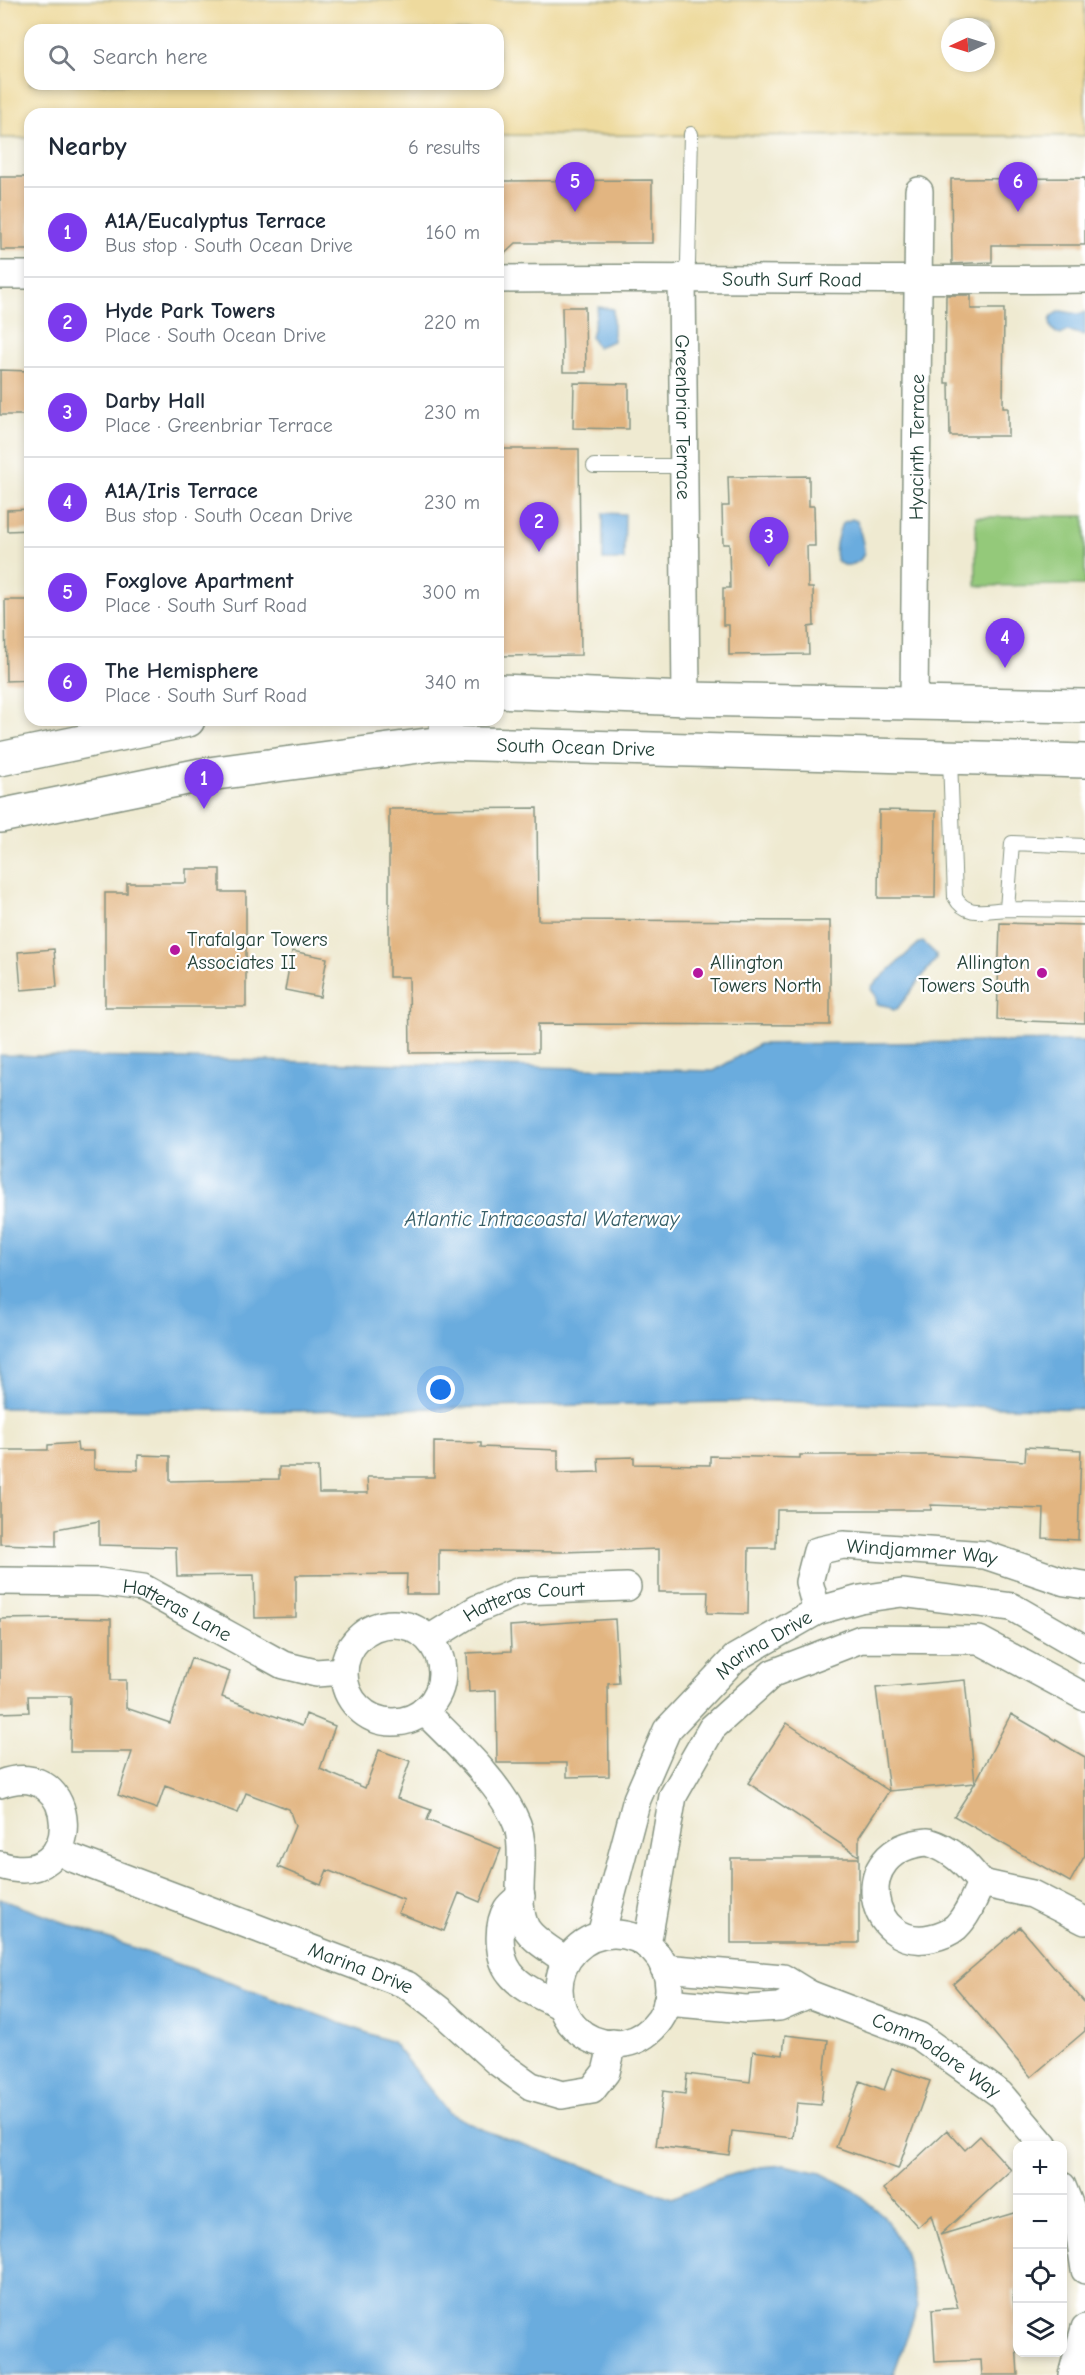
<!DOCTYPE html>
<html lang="en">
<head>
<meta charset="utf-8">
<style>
  body { margin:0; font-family:"Comic Neue",sans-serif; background:#f2f2f3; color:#1f2937 }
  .controls { position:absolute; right:18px; bottom:18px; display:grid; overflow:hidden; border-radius:12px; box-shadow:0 3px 9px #0003 }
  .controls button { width:54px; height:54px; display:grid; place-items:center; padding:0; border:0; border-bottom:2px solid #e0e1e3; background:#fff; color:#1f2937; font:30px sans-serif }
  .compass { position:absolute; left:941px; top:18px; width:54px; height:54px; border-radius:50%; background:#fff; box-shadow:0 3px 9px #0003; rotate:266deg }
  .you { position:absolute; left:441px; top:1390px; width:21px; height:21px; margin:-15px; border:4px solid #fff; border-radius:50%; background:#1a73e8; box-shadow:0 0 0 9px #1a73e833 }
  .badge { display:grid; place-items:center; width:39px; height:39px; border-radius:50%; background:#7c3aed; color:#fff; font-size:20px; font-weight:700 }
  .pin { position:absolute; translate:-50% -50px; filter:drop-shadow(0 2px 3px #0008) }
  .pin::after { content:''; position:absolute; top:32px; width:21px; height:18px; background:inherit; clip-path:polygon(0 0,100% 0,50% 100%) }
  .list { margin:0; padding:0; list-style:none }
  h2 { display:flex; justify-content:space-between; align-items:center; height:78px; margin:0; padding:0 24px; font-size:26px }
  h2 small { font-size:20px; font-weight:400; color:#747a83 }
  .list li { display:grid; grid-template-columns:39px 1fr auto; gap:18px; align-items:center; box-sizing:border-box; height:90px; padding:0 24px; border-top:2px solid #e0e1e3 }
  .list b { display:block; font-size:22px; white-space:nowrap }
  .list p { margin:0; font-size:20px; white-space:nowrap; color:#747a83 }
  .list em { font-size:20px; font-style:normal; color:#747a83 }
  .icon { flex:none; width:33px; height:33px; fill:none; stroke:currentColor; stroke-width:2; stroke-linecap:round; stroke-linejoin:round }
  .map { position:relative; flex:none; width:1085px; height:2375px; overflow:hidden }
  .search { position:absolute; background:#fff; box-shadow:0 3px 9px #0003; left:24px; top:24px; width:480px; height:66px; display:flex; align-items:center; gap:15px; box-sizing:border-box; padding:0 21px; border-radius:18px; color:#747a83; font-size:22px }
  .panel { position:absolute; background:#fff; box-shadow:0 3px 9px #0003; left:24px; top:108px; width:480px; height:618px; border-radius:18px }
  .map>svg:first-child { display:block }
  .green { fill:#94c97a; stroke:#5a8357; stroke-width:1.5 }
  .sand { fill:#eeda9e; stroke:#868c69; stroke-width:1.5; fill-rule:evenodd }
  .water { fill:#6aacde; stroke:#447489; stroke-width:1.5 }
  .building { fill:#e2b581 }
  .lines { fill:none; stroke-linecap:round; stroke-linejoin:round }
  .service-casing { stroke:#879482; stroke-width:16 }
  .minor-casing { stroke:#879482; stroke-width:30 }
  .primary-casing { stroke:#879482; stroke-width:36 }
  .service { stroke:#fff; stroke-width:14 }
  .minor { stroke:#fff; stroke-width:27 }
  .primary { stroke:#fff; stroke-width:33 }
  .poi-dot { fill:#b5179e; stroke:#fff; stroke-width:2 }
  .labels { text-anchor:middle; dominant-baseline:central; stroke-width:4.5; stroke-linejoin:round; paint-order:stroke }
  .street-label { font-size:20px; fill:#1f3d34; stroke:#fff }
  .poi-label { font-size:20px; fill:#1f3d34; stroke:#fff; text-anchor:start }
  .water-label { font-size:21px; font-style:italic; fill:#365e67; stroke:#fff }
</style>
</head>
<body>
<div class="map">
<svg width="1085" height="2375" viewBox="0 0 1085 2375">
  <rect width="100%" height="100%" fill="#fff"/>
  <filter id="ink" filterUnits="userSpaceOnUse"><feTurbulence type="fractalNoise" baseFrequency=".0167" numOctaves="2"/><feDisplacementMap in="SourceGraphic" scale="12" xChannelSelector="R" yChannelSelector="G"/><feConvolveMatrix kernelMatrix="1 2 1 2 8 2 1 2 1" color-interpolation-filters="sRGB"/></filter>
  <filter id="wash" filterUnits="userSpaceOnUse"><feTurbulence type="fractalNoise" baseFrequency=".008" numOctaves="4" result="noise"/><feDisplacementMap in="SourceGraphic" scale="24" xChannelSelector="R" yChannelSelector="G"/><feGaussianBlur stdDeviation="1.35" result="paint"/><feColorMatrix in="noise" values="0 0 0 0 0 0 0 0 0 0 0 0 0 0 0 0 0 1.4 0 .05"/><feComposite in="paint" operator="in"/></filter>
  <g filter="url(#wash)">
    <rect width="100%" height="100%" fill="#efead1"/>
    <path class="green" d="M 1085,516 L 1085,585 L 976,586 L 976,517 Z"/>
    <path class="sand" d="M 0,0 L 1085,0 L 1085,136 L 498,135 L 498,114 L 30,114 L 30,138 L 0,138 ZM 950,27 L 986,27 L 986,63 L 950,63 ZM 30,30 L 498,30 L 498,84 L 30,84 Z"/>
    <path class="water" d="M 598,307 L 613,309 L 613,341 L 597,347 L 591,337 Z
      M 1061,311 L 1078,314 L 1085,312 L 1085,335 L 1067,331 L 1061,335 C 1047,330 1046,315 1061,311 Z
      M 603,513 L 625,514 L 624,560 L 603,560 Z
      M 852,519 L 857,521 C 859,527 865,548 864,553 C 861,564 844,570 837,560 C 832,553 839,530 842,523 Z
      M 923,942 L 936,954 L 936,959 L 897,1009 L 893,1010 L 887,1006 L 877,1004 L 876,997 L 871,989 L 872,986 L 919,943 Z
      M 1085,1041 L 1085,1409 L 775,1401 L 297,1411 L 0,1408 L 0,1055 L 714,1071 L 759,1044 Z
      M 0,1899 L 392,2042 L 449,2113 L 483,2130 L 672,2198 L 723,2177 L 761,2167 L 784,2165 L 821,2173 L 853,2190 L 884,2216 L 905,2253 L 918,2306 L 893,2375 L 0,2375 Z"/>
    <g id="blocks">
      <path class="building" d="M 0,177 L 30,177 L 30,250 L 1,250 Z
        M 1085,178 L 1085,245 L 992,245 L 992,262 L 952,264 L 951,179 Z
        M 652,180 L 652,243 L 516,243 L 498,260 L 498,181 Z
        M 946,295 L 971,295 L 971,309 L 1004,309 L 1003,408 L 1008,408 L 1008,436 L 950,436 L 949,383 L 945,383 Z
        M 562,307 L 585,307 L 586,372 L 563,372 Z
        M 0,370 L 30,371 L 30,415 L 0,415 Z
        M 574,383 L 629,384 L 629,429 L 573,428 Z
        M 498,449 L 579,449 L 581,655 L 498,656 Z
        M 809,476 L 809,506 L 814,506 L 815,546 L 807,546 L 808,588 L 813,588 L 814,626 L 808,627 L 809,654 L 729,655 L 729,625 L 723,625 L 723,588 L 730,588 L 729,544 L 723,544 L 722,506 L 729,506 L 728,477 Z
        M 30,509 L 30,530 L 7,531 L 7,510 Z
        M 5,600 L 30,600 L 30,680 L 6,681 Z
        M 537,808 L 538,920 L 830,921 L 830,1025 L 538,1024 L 538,1052 L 410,1053 L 409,977 L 389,977 L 389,809 Z
        M 879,810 L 936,811 L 935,898 L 878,898 Z
        M 186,869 L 220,869 L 220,892 L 246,892 L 246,1007 L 105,1007 L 105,893 L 127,893 L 127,883 L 186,883 Z
        M 1000,923 L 1085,925 L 1085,1023 L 997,1020 Z
        M 54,949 L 57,987 L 21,990 L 18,952 Z
        M 292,951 L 327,958 L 320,997 L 285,990 Z
        M 434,1442 L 481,1443 L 481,1447 L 558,1450 L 558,1473 L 599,1472 L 598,1458 L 634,1457 L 634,1464 L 710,1465 L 710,1456 L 800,1458 L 800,1455 L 931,1455 L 1025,1461 L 1026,1447 L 1081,1450 L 1078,1540 L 1043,1538 L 1044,1509 L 931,1505 L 931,1510 L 777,1510 L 776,1548 L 749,1548 L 748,1614 L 707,1613 L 708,1592 L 659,1592 L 659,1549 L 561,1552 L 439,1550 L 439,1594 L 406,1594 L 407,1574 L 296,1575 L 296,1617 L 255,1618 L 254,1575 L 177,1576 L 176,1547 L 99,1545 L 99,1521 L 56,1529 L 56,1546 L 0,1544 L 0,1450 L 48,1450 L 48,1445 L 77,1443 L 78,1451 L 94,1451 L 94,1469 L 138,1470 L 138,1455 L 170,1456 L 170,1481 L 279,1479 L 279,1467 L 318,1467 L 319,1493 L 368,1493 L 367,1477 L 434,1477 Z
        M 65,1618 L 111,1619 L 111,1680 L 126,1680 L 126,1708 L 170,1723 L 191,1658 L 230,1672 L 222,1697 L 302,1726 L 306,1714 L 335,1726 L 320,1769 L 365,1788 L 379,1750 L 410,1761 L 397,1798 L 431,1810 L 427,1820 L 501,1849 L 480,1902 L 459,1893 L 444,1931 L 398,1913 L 404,1900 L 327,1870 L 321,1885 L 278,1867 L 295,1826 L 289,1809 L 246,1793 L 238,1813 L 165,1786 L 157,1809 L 118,1795 L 132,1752 L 70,1752 L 71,1696 L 28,1696 L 29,1712 L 0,1713 L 0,1619 Z
        M 615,1619 L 619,1683 L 608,1684 L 609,1776 L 567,1777 L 567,1763 L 497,1763 L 496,1690 L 469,1692 L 467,1653 L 511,1651 L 510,1626 Z
        M 965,1680 L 975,1783 L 889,1791 L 876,1688 Z
        M 1011,1714 L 1085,1757 L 1085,1855 L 1070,1882 L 954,1816 L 975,1783 Z
        M 787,1723 L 889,1791 L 859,1837 L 859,1856 L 748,1783 Z
        M 731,1858 L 859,1858 L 859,1943 L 731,1943 Z
        M 1020,1927 L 1085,2003 L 1085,2031 L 1031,2077 L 953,1984 Z
        M 785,2035 L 828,2040 L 821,2105 L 797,2103 L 793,2138 L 732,2131 L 729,2155 L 656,2146 L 663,2091 L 685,2094 L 687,2074 L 750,2082 L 753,2051 L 783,2055 Z
        M 892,2068 L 930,2081 L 898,2169 L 836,2147 L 860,2081 L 884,2090 Z
        M 947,2130 L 965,2150 L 980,2136 L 1011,2170 L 940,2235 L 1017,2212 L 1017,2289 L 1013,2290 L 1018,2375 L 982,2375 L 981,2360 L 935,2362 L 932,2310 L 958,2308 L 931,2215 L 918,2227 L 884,2189 Z"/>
    </g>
  </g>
  <g filter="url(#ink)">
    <use href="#blocks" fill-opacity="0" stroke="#879482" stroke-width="1.5"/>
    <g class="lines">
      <g class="service-casing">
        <path id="service" d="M 682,277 L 688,263 L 691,134
          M 594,466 L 684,466
          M 950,759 L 955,897 C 966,918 987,910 1007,909 L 1012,843 L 1085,846
          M 1007,909 L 1085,910"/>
      </g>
      <g class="minor-casing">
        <g id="minor">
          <path d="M 0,275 L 30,275"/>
          <path id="s1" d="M 682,277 L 686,699"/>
          <path id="s2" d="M 498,279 C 694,277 889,281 1085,279"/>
          <path id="s3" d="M 914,703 L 919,191"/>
          <path d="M 442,743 L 444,720"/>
          <path id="s4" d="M 0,1581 L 99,1582 L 143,1588 L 283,1665 L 316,1673 L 344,1671"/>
          <path id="s5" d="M 817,1611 L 809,1582 L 817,1551 L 843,1545 L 985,1555 L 1065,1582 L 1085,1585"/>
          <circle cx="393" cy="1673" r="49"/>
          <path id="s6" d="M 429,1639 L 477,1609 L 520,1591 L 627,1587"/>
          <path d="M 424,1711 C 453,1740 502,1785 517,1824 C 528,1854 512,1902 526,1928 C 534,1941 553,1951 565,1960"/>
          <path d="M 0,1784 C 81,1753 88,1893 0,1865"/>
          <path d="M 928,1842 C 952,1849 966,1864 981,1883 C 974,1898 968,1915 956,1927 C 949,1933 940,1936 931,1938 C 870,1952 845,1848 928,1842 Z"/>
          <path id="s7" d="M 57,1850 L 72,1858 L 407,1985 L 442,2012 L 496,2061 L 531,2086 L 562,2095 L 592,2090 L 606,2072 L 613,2043"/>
          <path d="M 981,1883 L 1032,1894 L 1085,1921"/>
          <path d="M 521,1896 C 516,1900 510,1904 507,1909 C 497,1925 498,1958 510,1973 C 522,1989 544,1997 561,2006"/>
          <circle cx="614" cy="1989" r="55"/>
          <path id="s8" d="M 601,1935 L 637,1799 L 667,1730 L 735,1658 L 817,1611 L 860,1599 L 902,1593 L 1012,1607 L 1085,1649"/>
          <path d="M 647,1945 L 673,1796 L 712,1728 L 773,1673 L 861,1639 L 979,1640 L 1085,1697"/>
          <path id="s9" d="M 664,1968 L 783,1978 L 809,1994 L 919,2036 L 1000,2094 L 1044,2146"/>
          <path d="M 667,2002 L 746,2009 L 779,2007 L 809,1994"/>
          <path d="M 1062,2186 L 1079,2229 L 1085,2270"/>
          <path d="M 1072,2375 L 1085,2328"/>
        </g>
      </g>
      <g class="primary-casing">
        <g id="primary">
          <path d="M 498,691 L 686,699 L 1085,706"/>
          <path d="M 0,759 L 188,720"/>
          <path id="s10" d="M 0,816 L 201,775 L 442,743 L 1085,761"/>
        </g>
      </g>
      <use href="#service" class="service"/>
      <use href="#minor" class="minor"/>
      <use href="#primary" class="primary"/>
    </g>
  </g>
  <g class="poi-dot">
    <circle cx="175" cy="950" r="6"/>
    <circle cx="698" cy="973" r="6"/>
    <circle cx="1042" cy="973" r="6"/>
  </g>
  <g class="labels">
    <g class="street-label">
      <text stroke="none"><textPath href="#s2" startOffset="294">South Surf Road</textPath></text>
      <text stroke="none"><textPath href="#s1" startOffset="140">Greenbriar Terrace</textPath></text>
      <text stroke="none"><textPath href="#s3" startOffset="256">Hyacinth Terrace</textPath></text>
      <text stroke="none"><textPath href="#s10" startOffset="582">South Ocean Drive</textPath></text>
      <text stroke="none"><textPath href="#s5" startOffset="168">Windjammer Way</textPath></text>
      <text stroke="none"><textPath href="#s6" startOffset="105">Hatteras Court</textPath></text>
      <text stroke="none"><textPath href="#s4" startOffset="183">Hatteras Lane</textPath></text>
      <text stroke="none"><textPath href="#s8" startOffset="346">Marina Drive</textPath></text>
      <text stroke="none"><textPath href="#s7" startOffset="326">Marina Drive</textPath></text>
      <text stroke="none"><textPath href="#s9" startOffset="292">Commodore Way</textPath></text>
    </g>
    <g class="poi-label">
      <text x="187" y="939">Trafalgar Towers<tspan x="187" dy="23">Associates II</tspan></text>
      <text x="710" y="962">Allington<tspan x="710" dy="23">Towers North</tspan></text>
      <text x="1030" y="962" text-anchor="end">Allington<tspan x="1030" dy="23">Towers South</tspan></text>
    </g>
    <g class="water-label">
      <text x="542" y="1219">Atlantic Intracoastal Waterway</text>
    </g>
  </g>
</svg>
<div class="controls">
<button>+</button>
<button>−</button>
<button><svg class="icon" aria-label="locate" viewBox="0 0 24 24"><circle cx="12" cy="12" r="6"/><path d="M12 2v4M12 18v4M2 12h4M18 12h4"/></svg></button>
<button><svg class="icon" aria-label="layers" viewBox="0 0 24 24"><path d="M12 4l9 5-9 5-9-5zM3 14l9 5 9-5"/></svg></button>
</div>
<svg class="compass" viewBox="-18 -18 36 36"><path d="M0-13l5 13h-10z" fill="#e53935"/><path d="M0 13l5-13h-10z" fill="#747a83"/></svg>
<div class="you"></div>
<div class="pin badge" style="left:204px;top:809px">1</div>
<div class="pin badge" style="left:539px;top:552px">2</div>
<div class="pin badge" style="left:769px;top:567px">3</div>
<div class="pin badge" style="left:1005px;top:668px">4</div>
<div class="pin badge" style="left:575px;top:212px">5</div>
<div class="pin badge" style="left:1018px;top:212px">6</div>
<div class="search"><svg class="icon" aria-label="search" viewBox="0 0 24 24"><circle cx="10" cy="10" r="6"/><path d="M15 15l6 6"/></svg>Search here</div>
<section class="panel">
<h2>Nearby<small>6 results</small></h2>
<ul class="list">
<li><span class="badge">1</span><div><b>A1A/Eucalyptus Terrace</b><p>Bus stop · South Ocean Drive</p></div><em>160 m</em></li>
<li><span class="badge">2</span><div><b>Hyde Park Towers</b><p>Place · South Ocean Drive</p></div><em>220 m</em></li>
<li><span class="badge">3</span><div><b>Darby Hall</b><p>Place · Greenbriar Terrace</p></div><em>230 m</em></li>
<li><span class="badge">4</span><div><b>A1A/Iris Terrace</b><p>Bus stop · South Ocean Drive</p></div><em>230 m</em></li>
<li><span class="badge">5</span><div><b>Foxglove Apartment</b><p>Place · South Surf Road</p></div><em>300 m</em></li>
<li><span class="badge">6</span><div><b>The Hemisphere</b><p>Place · South Surf Road</p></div><em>340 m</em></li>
</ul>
</section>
</div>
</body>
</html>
